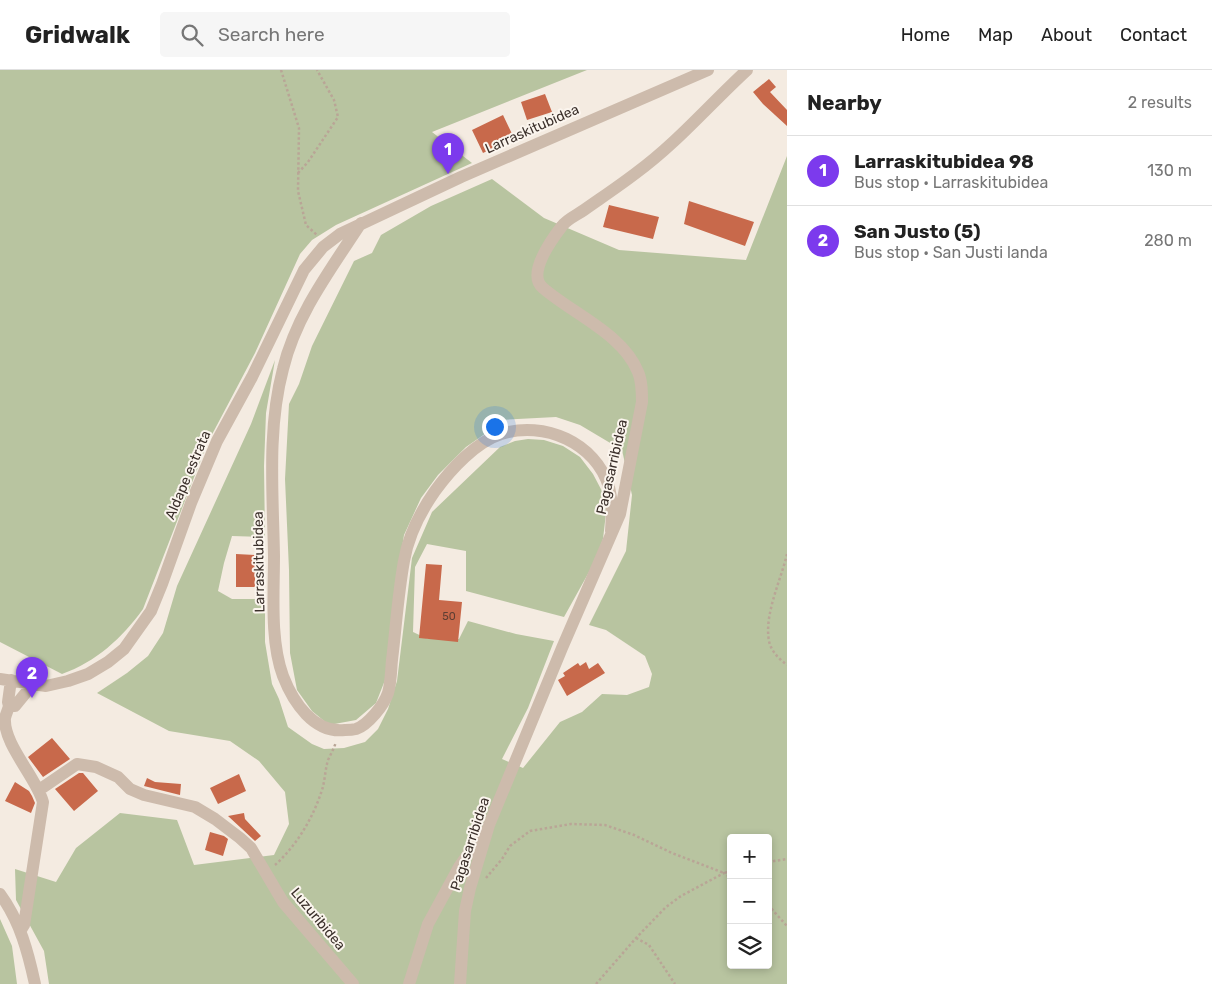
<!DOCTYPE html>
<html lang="en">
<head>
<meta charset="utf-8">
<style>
  body { margin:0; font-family:Rubik,sans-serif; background:#f6f6f6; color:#222 }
  .controls { position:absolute; right:15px; bottom:15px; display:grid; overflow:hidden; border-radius:5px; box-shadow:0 2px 8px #0003 }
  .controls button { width:45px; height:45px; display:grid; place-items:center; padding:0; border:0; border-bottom:1px solid #e0e0e0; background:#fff; color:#222; font:25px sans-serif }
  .you { position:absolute; left:494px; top:356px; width:18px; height:18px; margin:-12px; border:4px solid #fff; border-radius:50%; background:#1a73e8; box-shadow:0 0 0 8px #1a73e833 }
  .badge { display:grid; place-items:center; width:32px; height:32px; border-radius:50%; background:#7c3aed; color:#fff; font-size:16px; font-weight:700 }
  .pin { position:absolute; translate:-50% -41px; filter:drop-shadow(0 1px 2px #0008) }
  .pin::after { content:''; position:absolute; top:26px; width:18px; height:15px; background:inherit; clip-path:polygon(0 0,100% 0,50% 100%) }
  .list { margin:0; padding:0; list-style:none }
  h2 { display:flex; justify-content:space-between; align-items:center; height:65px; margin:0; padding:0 20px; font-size:21px }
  h2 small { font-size:16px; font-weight:400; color:#767676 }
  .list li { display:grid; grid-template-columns:32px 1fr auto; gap:15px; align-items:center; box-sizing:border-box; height:70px; padding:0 20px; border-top:1px solid #e0e0e0 }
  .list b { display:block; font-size:19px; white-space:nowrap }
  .list p { margin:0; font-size:16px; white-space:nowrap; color:#767676 }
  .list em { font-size:16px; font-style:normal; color:#767676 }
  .icon { flex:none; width:28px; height:28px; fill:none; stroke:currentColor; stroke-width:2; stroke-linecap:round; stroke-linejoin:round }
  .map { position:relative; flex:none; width:787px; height:914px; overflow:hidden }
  header { display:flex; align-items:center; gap:30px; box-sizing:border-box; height:70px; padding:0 25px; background:#fff; border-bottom:1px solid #e0e0e0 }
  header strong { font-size:24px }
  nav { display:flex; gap:28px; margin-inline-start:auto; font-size:18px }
  .search { width:350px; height:45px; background:#f6f6f6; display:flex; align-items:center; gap:12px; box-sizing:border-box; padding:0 18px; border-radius:5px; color:#767676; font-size:19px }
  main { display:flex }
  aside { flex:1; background:#fff }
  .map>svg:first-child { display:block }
  .green { fill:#b8c4a0; fill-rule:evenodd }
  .building { fill:#c8694b }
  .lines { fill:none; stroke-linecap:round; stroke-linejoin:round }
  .path { stroke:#b9a596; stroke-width:2.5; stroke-dasharray:2.5 2.5; stroke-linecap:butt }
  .minor { stroke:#cdbbac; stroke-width:12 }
  .labels { text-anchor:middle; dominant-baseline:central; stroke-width:4; stroke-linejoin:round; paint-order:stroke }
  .number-label { font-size:11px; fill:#5e3e33 }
  .street-label { font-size:14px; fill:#3b302b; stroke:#fbf5ee }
</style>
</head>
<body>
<header>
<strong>Gridwalk</strong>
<div class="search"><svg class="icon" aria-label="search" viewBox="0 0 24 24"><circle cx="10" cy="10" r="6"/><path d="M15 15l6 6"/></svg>Search here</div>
<nav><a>Home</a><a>Map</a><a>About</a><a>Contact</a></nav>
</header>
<main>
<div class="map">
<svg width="787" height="914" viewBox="0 0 787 914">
  <rect width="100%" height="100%" fill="#f4ebe1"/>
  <path class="green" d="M 0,0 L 587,0 L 432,62 L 472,93 L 336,155 L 312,170 L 300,184 L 255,283 L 207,374 L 143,539 C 122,568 96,592 62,604 L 0,572 Z
    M 787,86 L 787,914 L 49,914 L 44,881 L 16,830 L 15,799 L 56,812 L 76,778 L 120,743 L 177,750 L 194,795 L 274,785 L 289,754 L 285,722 L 259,691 L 230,671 L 169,661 L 97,623 L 127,603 L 148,586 L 163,563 L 177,516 L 251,354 L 275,290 L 266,343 L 264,396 L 265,467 L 232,466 L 224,493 L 218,521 L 232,529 L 265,529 L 265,572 L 272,614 L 279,629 L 288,657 L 312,674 L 324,679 L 344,678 L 365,672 L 378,659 L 388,639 L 397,611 L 412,488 L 432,442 L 500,377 L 515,371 L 528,369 L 544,370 L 563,376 L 580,387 L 593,404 L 603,423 L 606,443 L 603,469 L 594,493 L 564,547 L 466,521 L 466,481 L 427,474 L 415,497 L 413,562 L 428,569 L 459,569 L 468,551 L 516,564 L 554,571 L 528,638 L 502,689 L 523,698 L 560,652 L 582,642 L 602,624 L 627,625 L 649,617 L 652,604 L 645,586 L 606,560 L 589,555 L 626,481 L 632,425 L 622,380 L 580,355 L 556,347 L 500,350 L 492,359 L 466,377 L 438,405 L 421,428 L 404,465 L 399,498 L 387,605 L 376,633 L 356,650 L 329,655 L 312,641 L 297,620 L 290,583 L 289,500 L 285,409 L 289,334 L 299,314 L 312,276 L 354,191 L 372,183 L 381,165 L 431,136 L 492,109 L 544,148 L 619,180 L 746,190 ZM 731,768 L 768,768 L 768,895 L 731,895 Z
    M 0,849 L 12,876 L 17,914 L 0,914 Z"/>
  <path class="building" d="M 769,9 L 776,17 L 770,22 L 787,40 L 787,56 L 763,34 L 753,22 Z
    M 545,24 L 552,42 L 527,50 L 521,32 Z
    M 503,45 L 514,68 L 483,83 L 472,60 Z
    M 689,131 L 754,152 L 745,176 L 684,154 Z
    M 609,135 L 659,147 L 653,169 L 603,157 Z
    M 236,484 L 255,485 L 255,517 L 236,517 Z
    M 426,494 L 442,495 L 439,530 L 462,532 L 458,572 L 419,568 Z
    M 586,592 L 589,599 L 598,593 L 605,603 L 567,626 L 558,610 L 565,606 L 563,603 L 578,593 L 580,596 Z
    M 52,668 L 70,689 L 43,707 L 28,687 Z
    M 79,703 L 83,703 L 98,721 L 74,741 L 55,719 Z
    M 239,704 L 246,721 L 218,734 L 210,718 Z
    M 147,708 L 155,712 L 181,714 L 180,725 L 144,716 Z
    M 15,712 L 29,721 L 32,726 L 35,733 L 31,743 L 5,731 Z
    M 244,743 L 245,749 L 261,766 L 255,771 L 228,746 Z
    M 210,762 L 224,766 L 228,769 L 223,786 L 205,780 Z"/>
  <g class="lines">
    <path class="path" d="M 281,0 L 299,58 L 298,121 L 306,155 L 318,166
      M 298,103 L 308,92 L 338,47 L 334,30 L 317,0
      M 787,484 C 781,510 764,544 769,571 C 771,581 779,589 787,595
      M 768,792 L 787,789
      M 275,795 C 297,775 313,748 322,720 C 325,711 325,700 328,690 C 331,684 334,678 336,672
      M 486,808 L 502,789 L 510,776 L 530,761 L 571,754 L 605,755 L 634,765 L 672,783 L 724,803 L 731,801
      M 768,835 L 787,856
      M 636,868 L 649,875 L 675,914
      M 596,914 L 636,868 L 666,837 L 681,826 L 724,803 L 731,808"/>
    <path class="minor" d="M 361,153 C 331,199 296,245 283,299 C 267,359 273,424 274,486 C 274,523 270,571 283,606 C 293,632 314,664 345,660 C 348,660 352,660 356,659 C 368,655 384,635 388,623 C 391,613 391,600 392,590 C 396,557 398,524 404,491 C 408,467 421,441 435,421 C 451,399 476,372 501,364 C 544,350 596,373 609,417 C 613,432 612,445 611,461
      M 0,609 L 46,616 L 68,611 L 88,604 L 108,592 L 124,579 L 151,541 L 162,514 L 191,433 L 217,371 L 252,307 L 304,200 L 323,177 L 340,164 L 461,107 L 708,0
      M 11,610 L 8,632 L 9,636 L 15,636 L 33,614
      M 9,636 C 8,640 6,644 5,648 C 3,674 36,707 43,732 L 24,855 L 21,860
      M 39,720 L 77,694 L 96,697 L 118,707 L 130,719 L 144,725 L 195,737 L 215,749 L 240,768 L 251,778 L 283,832 L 353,914
      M 0,824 C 20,851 28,882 35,914
      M 409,914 L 428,854 L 459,797 L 483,763
      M 460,914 L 465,841 L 470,818 L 489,755 L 562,578 L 620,444 L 642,332 C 642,322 642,311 638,302 C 623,264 573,244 543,218 C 526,204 552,169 562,156 C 567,149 577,145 584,140 C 601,128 619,116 636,103 C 677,73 710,34 747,0"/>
  </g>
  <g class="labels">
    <g class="number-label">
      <text x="449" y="546">50</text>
    </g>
    <g class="street-label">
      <text transform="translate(532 59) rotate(-24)">Larraskitubidea</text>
      <text transform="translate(612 397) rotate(-77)">Pagasarribidea</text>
      <text transform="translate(188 405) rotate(-67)">Aldape estrata</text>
      <text transform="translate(259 492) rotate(-91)">Larraskitubidea</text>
      <text transform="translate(470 774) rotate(-72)">Pagasarribidea</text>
      <text transform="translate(318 849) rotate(50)">Luzuribidea</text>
    </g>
  </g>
</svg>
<div class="controls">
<button>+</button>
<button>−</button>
<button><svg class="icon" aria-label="layers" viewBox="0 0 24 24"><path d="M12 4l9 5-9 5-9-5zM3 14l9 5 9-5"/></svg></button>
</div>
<div class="you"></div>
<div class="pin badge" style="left:448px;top:104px">1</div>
<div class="pin badge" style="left:32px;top:628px">2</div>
</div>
<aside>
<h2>Nearby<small>2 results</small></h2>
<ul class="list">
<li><span class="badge">1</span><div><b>Larraskitubidea 98</b><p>Bus stop · Larraskitubidea</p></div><em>130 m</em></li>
<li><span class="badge">2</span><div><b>San Justo (5)</b><p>Bus stop · San Justi landa</p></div><em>280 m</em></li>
</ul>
</aside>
</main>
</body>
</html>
